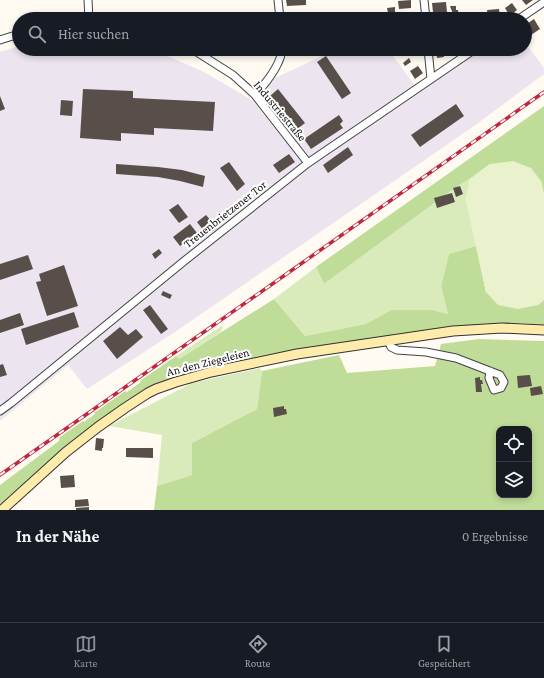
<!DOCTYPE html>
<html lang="de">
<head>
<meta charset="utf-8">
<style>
  body { margin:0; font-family:"Crimson Pro",serif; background:#20242c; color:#f1f3f6 }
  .controls { position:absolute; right:12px; bottom:12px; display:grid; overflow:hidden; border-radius:8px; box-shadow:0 2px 6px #0003 }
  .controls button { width:36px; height:36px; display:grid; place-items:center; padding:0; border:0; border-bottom:1px solid #363941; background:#171b24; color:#f1f3f6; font:20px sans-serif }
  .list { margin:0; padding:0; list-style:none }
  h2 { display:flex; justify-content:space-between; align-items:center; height:52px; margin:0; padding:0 16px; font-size:17px }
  h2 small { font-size:13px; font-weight:400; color:#9ea1a6 }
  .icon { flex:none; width:22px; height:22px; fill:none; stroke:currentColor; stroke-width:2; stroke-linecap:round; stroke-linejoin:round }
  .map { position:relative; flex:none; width:544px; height:510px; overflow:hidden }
  .search { position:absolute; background:#171b24; box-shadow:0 2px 6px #0003; left:12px; right:12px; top:12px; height:44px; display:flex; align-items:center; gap:10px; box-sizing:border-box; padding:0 14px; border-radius:22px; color:#9ea1a6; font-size:15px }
  .sheet { height:112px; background:#171b24 }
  nav { display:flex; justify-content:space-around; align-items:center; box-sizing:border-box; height:56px; border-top:1px solid #363941; background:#171b24; font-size:11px; color:#9ea1a6 }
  nav a { display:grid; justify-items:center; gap:2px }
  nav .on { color:#8c9099 }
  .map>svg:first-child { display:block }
  .industrial { fill:#ece4ee }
  .green { fill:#d9ebba }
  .forest { fill:#bfdc99; fill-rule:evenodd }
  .pitch { fill:#e9f2cc }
  .building { fill:#584f4b }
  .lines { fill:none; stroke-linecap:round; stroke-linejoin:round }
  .street-casing { stroke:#424242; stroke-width:9 }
  .secondary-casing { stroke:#313131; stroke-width:11 }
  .street { stroke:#fff; stroke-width:7 }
  .secondary { stroke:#ffecad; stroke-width:9 }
  .rail-casing { stroke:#c2253f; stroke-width:3.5 }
  .rail { stroke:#fff; stroke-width:2; stroke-dasharray:6; stroke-linecap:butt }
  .labels { text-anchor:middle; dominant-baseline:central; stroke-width:4; stroke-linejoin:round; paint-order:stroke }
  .street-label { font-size:12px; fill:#0f0f0f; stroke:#fff }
</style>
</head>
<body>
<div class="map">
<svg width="544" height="510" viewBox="0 0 544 510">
  <rect width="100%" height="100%" fill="#fffbf2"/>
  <path class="industrial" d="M 525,43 L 533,53 L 544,68 L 544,74 L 474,126 L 178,330 L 87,389 L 68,365 L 0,421 L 0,52 L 19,46 L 19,49 L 151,49 L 202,71 L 252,100 L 275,78 L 337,49 L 388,49 L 419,91 L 477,49 L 525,49 Z"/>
  <path class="green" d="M 470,179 L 466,199 L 476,246 L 449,254 L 441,286 L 448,314 L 432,310 L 391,310 L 366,324 L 305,336 L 274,299 L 316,267 L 324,284 L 459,185 Z
    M 223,325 L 221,332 L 179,359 L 176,356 Z
    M 260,368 L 262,371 L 257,409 L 192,443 L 192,475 L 157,486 L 162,435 L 109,426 L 192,383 Z"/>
  <path class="forest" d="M 544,106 L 544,195 L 541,181 L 490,164 L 470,179 L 459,185 L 324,284 L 316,267 Z
    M 476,246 L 486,292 L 538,305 L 544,300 L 544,325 L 519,323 L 334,345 L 160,384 L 0,508 L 0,485 L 59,441 L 60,437 L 83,421 L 84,422 L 95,414 L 94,413 L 125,391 L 127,392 L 141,382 L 140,381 L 176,356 L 179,359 L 274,299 L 305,336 L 366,324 L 391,310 L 432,310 L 448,314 L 441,286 L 449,254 Z
    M 479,339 L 544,341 L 544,510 L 154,510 L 157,486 L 192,475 L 192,443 L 257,409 L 262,371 L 339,355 L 347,373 L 435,366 L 441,344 ZM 499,429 L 529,429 L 529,495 L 499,495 Z"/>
  <path class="pitch" d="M 513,161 L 531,168 L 541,181 L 544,195 L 544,300 L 538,305 L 518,309 L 498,305 L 486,292 L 466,199 L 470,179 L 490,164 Z"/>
  <path class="building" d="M 286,0 L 306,0 L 306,5 L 287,6 Z
    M 411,0 L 411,8 L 399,9 L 398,1 Z
    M 522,0 L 533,0 L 526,5 Z
    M 446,2 L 447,12 L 433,12 L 432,3 Z
    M 512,3 L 517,10 L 507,18 L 505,14 L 508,13 L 505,8 Z
    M 450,6 L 456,6 L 456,10 L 458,10 L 459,17 L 453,17 L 452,11 L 451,9 Z
    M 395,7 L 395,12 L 388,13 L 387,8 Z
    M 499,9 L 500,17 L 488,18 L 487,10 Z
    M 276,13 L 277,19 L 255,19 L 254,15 Z
    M 334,15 L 334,19 L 315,19 L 315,16 Z
    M 413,16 L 413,19 L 399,19 L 399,18 Z
    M 534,19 L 540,29 L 531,35 L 525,27 L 525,25 Z
    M 262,49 L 269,49 L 270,53 L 263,54 Z
    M 291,49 L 304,49 L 304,53 L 291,54 Z
    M 436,49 L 449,49 L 449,52 L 443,53 L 444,57 L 437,58 Z
    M 326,56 L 351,93 L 342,99 L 317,62 Z
    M 409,58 L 411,62 L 405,66 L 403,63 Z
    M 418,66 L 423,73 L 415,79 L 410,71 Z
    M 83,89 L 133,91 L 133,98 L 215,102 L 213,131 L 154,128 L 154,135 L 121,133 L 121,141 L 80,138 Z
    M 278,89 L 305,123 L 296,130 L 270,96 Z
    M 0,96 L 5,109 L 0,111 Z
    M 61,100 L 73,101 L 72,116 L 60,115 Z
    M 456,104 L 464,116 L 420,147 L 411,135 Z
    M 339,115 L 343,121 L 340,124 L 343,128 L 311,149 L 304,139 Z
    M 348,147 L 353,155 L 328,173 L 323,165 Z
    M 289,154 L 295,162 L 279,173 L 273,165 Z
    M 229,162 L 245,184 L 237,191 L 220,168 Z
    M 116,164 L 158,167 L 182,170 L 205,176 L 203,187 L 180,181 L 158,177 L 116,174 Z
    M 460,186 L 463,194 L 456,197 L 453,188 Z
    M 452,193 L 455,202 L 437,208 L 434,198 Z
    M 178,204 L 188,217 L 179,223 L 169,210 Z
    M 206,215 L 217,228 L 207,235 L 197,222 Z
    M 190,224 L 197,233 L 180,246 L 173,237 Z
    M 159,249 L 162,253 L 155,259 L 152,254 Z
    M 28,255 L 33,269 L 0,280 L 0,264 Z
    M 64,265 L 78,306 L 47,316 L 36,282 L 41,281 L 39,274 Z
    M 163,291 L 172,295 L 170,299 L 161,295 Z
    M 150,305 L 168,329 L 161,334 L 143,310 Z
    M 74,312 L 79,327 L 26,345 L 21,329 Z
    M 20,313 L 24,325 L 0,333 L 0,320 Z
    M 120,327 L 128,335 L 136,329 L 143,337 L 117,359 L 103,341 Z
    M 3,364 L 7,375 L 0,377 L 0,365 Z
    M 530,375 L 532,386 L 518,388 L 517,376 Z
    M 480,377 L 480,380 L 482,380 L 483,384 L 481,384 L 482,392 L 476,392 L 475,378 Z
    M 541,386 L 543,394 L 531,396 L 530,388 Z
    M 284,406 L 284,409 L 286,409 L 287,414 L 274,417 L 273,408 Z
    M 96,438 L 104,439 L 103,448 L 102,448 L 102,451 L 95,450 Z
    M 126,448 L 153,448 L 153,458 L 126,457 Z
    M 74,475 L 75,487 L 61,488 L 60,476 Z
    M 88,499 L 89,506 L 75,507 L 75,500 Z
    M 89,507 L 89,510 L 76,510 L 76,508 Z"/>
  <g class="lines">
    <g class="street-casing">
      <path id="street" d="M 88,0 L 89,19
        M 278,0 L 280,19
        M 424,0 L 426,19
        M 519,19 L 544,2
        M 0,40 L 19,34
        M 192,49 L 233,75 L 255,95 L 308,163
        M 428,49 L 431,79
        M 255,95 C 266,83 281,65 282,49
        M 388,340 L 391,347 L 397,350 L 426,352 L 456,358 L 500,375 L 504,382 L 501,388 L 494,390 L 489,378 L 490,371
        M 0,411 L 11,403 L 183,262 L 308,163 L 475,49"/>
    </g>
    <g class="secondary-casing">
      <path id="secondary" d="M 2,510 L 66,452 L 98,427 L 125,408 L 148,393 L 156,389 L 176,382 L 211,372 L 297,354 L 453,331 L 502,328 L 544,330"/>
    </g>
    <use href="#street" class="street"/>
    <use href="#secondary" class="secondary"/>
    <g class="rail-casing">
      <path id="rail" d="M 0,475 L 295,268 L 544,92"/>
    </g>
    <use href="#rail" class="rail"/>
  </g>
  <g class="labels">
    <g class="street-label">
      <text transform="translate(280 111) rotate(50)">Industriestraße</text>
      <text transform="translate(225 214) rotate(-38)">Treuenbrietzener Tor</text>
      <text transform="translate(208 362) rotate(-14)">An den Ziegeleien</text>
    </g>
  </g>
</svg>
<div class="controls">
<button><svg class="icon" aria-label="locate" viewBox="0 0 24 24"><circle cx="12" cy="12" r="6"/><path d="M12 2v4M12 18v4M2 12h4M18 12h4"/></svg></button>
<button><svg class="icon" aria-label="layers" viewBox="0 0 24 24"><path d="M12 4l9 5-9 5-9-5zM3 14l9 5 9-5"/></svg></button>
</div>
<div class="search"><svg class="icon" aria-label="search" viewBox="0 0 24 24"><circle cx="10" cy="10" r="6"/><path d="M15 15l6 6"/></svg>Hier suchen</div>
</div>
<section class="sheet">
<h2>In der Nähe<small>0 Ergebnisse</small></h2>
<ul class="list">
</ul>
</section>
<nav>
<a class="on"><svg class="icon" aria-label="map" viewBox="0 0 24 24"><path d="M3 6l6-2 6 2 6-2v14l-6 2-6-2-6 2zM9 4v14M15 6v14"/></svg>Karte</a>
<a><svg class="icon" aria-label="directions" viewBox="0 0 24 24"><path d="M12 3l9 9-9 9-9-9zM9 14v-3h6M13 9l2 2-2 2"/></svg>Route</a>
<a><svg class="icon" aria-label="saved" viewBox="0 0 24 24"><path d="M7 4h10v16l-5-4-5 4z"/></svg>Gespeichert</a>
</nav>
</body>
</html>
